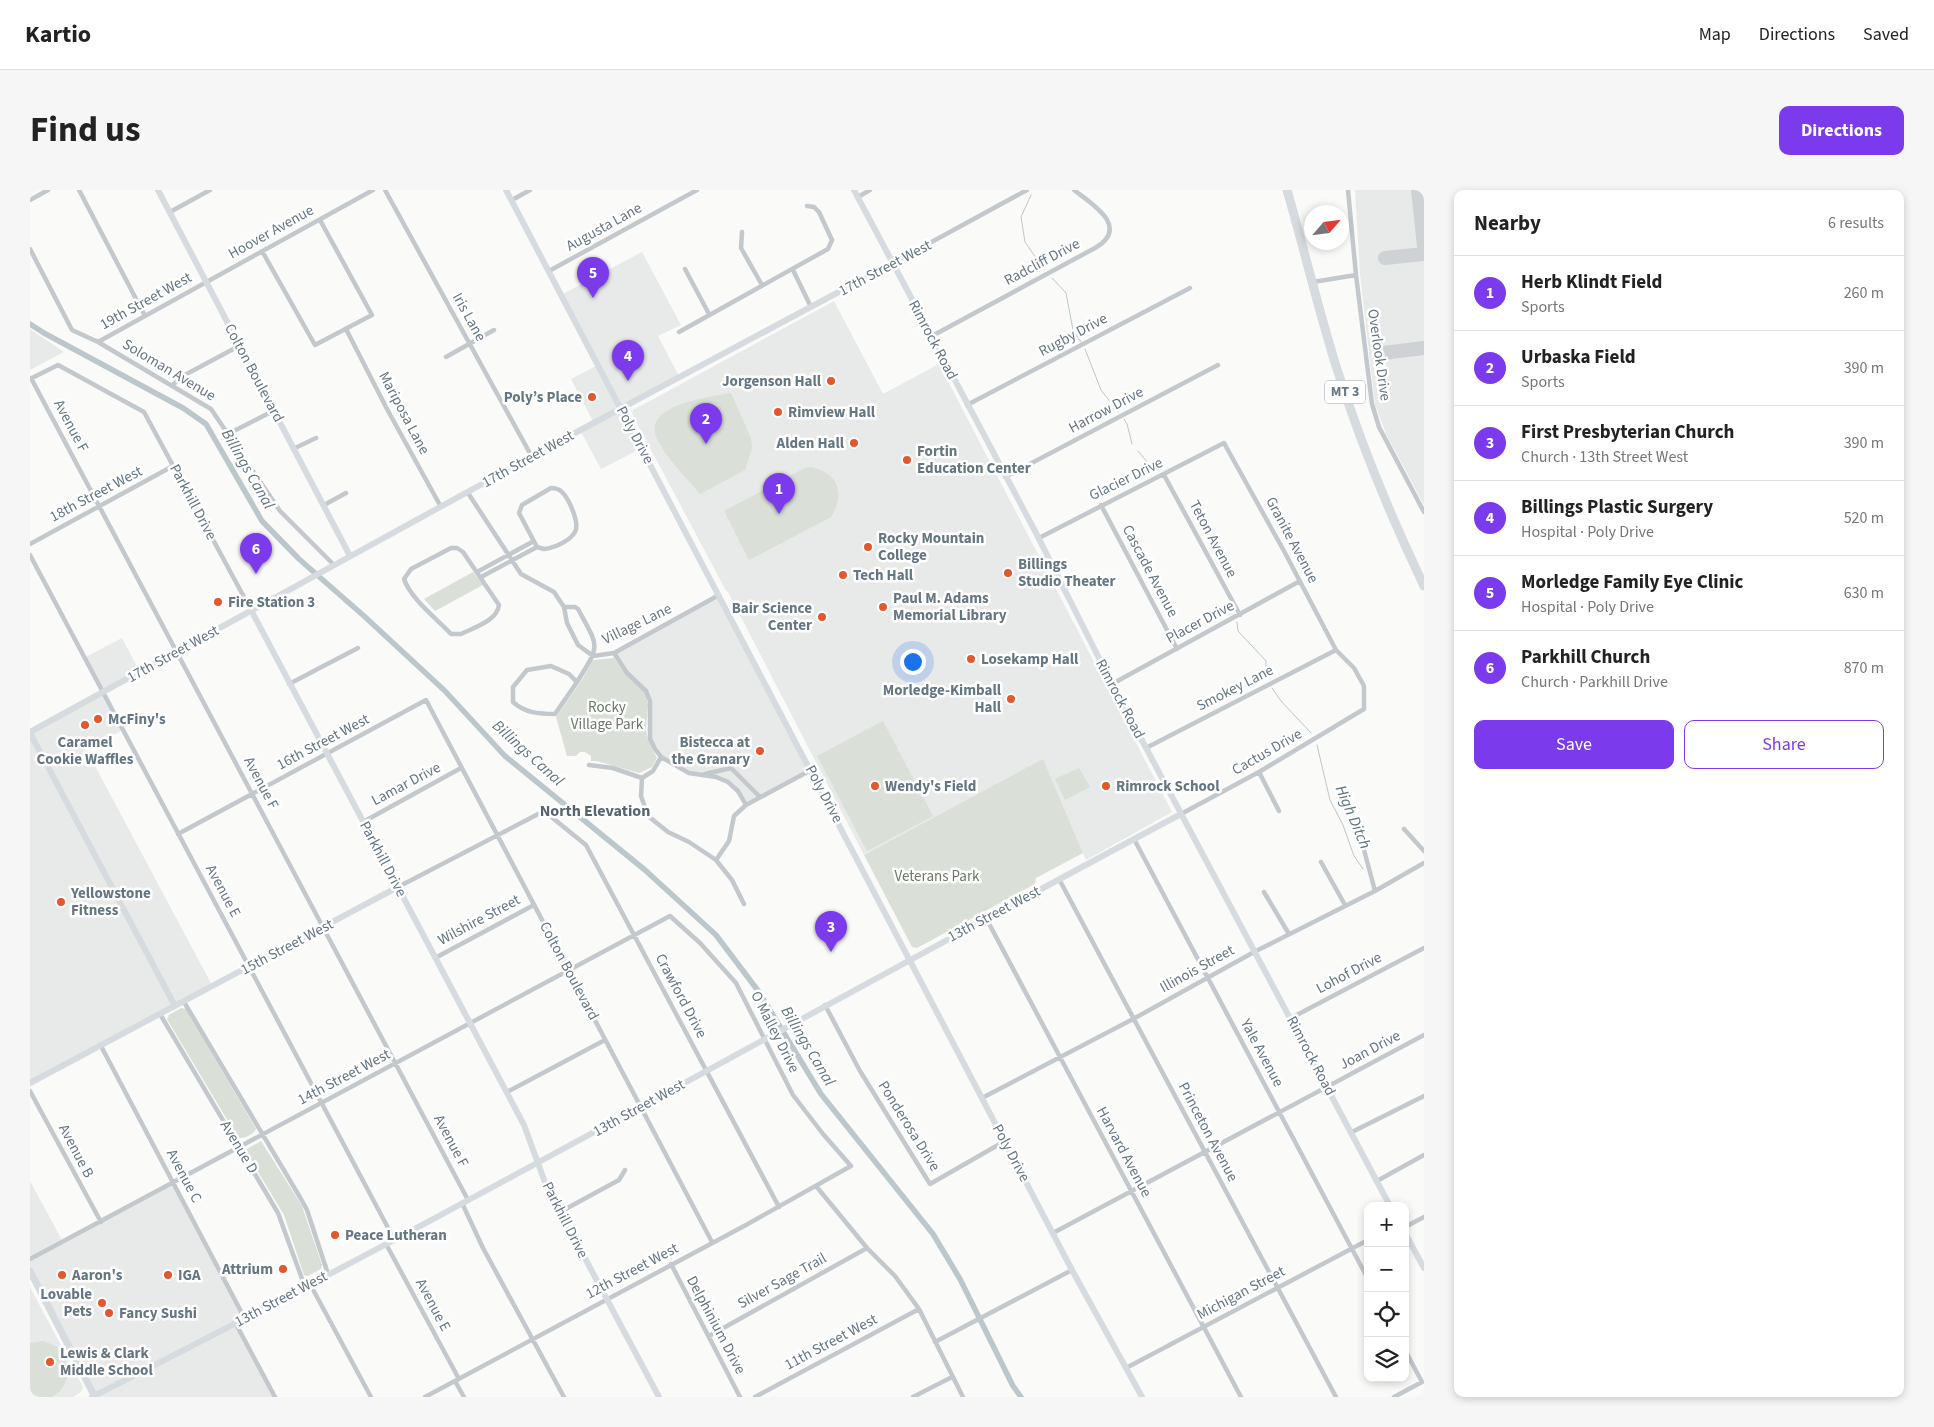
<!DOCTYPE html>
<html lang="en">
<head>
<meta charset="utf-8">
<style>
  body { margin:0; font-family:"Source Sans 3",sans-serif; background:#f6f6f6; color:#222 }
  .controls { position:absolute; right:15px; bottom:15px; display:grid; overflow:hidden; border-radius:10px; box-shadow:0 2px 8px #0003 }
  .controls button { width:45px; height:45px; display:grid; place-items:center; padding:0; border:0; border-bottom:1px solid #e0e0e0; background:#fff; color:#222; font:25px sans-serif }
  .compass { position:absolute; left:1274px; top:15px; width:45px; height:45px; border-radius:50%; background:#fff; box-shadow:0 2px 8px #0003; rotate:62deg }
  .you { position:absolute; left:882px; top:471px; width:18px; height:18px; margin:-12px; border:4px solid #fff; border-radius:50%; background:#1a73e8; box-shadow:0 0 0 8px #1a73e833 }
  .badge { display:grid; place-items:center; width:32px; height:32px; border-radius:50%; background:#7c3aed; color:#fff; font-size:16px; font-weight:700 }
  .pin { position:absolute; translate:-50% -41px; filter:drop-shadow(0 1px 2px #0008) }
  .pin::after { content:''; position:absolute; top:26px; width:18px; height:15px; background:inherit; clip-path:polygon(0 0,100% 0,50% 100%) }
  .list { margin:0; padding:0; list-style:none }
  h2 { display:flex; justify-content:space-between; align-items:center; height:65px; margin:0; padding:0 20px; font-size:21px }
  h2 small { font-size:16px; font-weight:400; color:#767676 }
  .list li { display:grid; grid-template-columns:32px 1fr auto; gap:15px; align-items:center; box-sizing:border-box; height:75px; padding:0 20px; border-top:1px solid #e0e0e0 }
  .list b { display:block; font-size:19px; white-space:nowrap }
  .list p { margin:0; font-size:16px; white-space:nowrap; color:#767676 }
  .list em { font-size:16px; font-style:normal; color:#767676 }
  .actions { display:flex; gap:10px; padding:15px 20px }
  .actions a { flex:1; padding:11px 0; border:1px solid #7c3aed; border-radius:10px; text-align:center; font-size:18px; color:#7c3aed }
  .actions .main { background:#7c3aed; color:#fff }
  .icon { flex:none; width:28px; height:28px; fill:none; stroke:currentColor; stroke-width:2; stroke-linecap:round; stroke-linejoin:round }
  .map { position:relative; flex:none; width:1394px; height:1207px; overflow:hidden; border-radius:10px }
  header { display:flex; align-items:center; gap:30px; box-sizing:border-box; height:70px; padding:0 25px; background:#fff; border-bottom:1px solid #e0e0e0 }
  header strong { font-size:24px }
  nav { display:flex; gap:28px; margin-inline-start:auto; font-size:18px }
  .intro { display:flex; align-items:center; justify-content:space-between; box-sizing:border-box; height:120px; padding:0 30px }
  h1 { margin:0; font-size:35px }
  .button { padding:12px 22px; border-radius:10px; background:#7c3aed; color:#fff; font-size:18px; font-weight:700 }
  main { display:flex; gap:30px; padding:0 30px }
  aside { flex:1; background:#fff; border-radius:10px; box-shadow:0 2px 8px #0003 }
  .map>svg:first-child { display:block }
  .built { fill:#e8e9e9 }
  .green { fill:#dadfd7 }
  .lines { fill:none; stroke-linecap:round; stroke-linejoin:round }
  .stream { stroke:#bbc7cb; stroke-width:1 }
  .canal { stroke:#bbc7cb; stroke-width:5.5 }
  .taxiway { stroke:#ced2d4; stroke-width:14 }
  .street { stroke:#c3c8cc; stroke-width:4.5 }
  .secondary { stroke:#d6dbdf; stroke-width:6 }
  .primary { stroke:#d6dbdf; stroke-width:7 }
  .highway { stroke:#d6dbdf; stroke-width:9 }
  .poi-dot { fill:#e4572e; stroke:#fff; stroke-width:2 }
  .labels { text-anchor:middle; dominant-baseline:central; stroke-width:5; stroke-linejoin:round; paint-order:stroke }
  .shield { fill:#fff; stroke:#939fa8; stroke-width:1 }
  .shield-label { font-size:14px; font-weight:bold; fill:#657683 }
  .street-label { font-size:15px; fill:#657683; stroke:#fff }
  .poi-label { font-size:15px; font-weight:bold; fill:#657683; stroke:#fff; text-anchor:start }
  .park-label { font-size:15px; fill:#687a64; stroke:#fff }
  .water-label { font-size:16px; font-style:italic; fill:#60757c; stroke:#fff }
  .neighbourhood-label { font-size:16px; font-weight:bold; fill:#57646e; stroke:#fff }
</style>
</head>
<body>
<header>
<strong>Kartio</strong>
<nav><a>Map</a><a>Directions</a><a>Saved</a></nav>
</header>
<div class="intro"><h1>Find us</h1><a class="button">Directions</a></div>
<main>
<div class="map">
<svg width="1394" height="1207" viewBox="0 0 1394 1207">
  <rect width="100%" height="100%" fill="#fafaf8"/>
  <path class="built" d="M 1325,0 L 1394,0 L 1394,315 L 1357,246 L 1345,215 L 1330,84 Z
    M 612,62 L 651,135 L 628,146 L 650,188 L 591,218 L 612,258 L 571,279 L 550,240 L 564,233 L 541,189 L 568,175 L 531,105 Z
    M 804,111 L 853,204 L 909,174 L 1142,622 L 1056,670 L 1013,570 L 834,665 L 698,402 L 695,399 L 602,224 L 603,220 Z
    M 0,139 L 34,162 L 0,180 Z
    M 689,405 L 781,580 L 716,615 L 698,592 L 651,578 L 631,567 L 620,549 L 620,517 L 616,501 L 601,486 L 584,463 Z
    M 92,448 L 110,482 L 73,502 L 93,540 L 56,559 L 183,797 L 0,893 L 0,542 L 72,502 L 54,468 Z
    M 0,991 L 33,1052 L 144,993 L 215,1129 L 206,1133 L 245,1207 L 64,1207 L 0,1081 Z
    M 0,1097 L 53,1197 L 51,1202 L 43,1207 L 0,1207 Z"/>
  <path class="green" d="M 701,203 L 721,248 L 722,258 L 715,280 L 670,304 C 656,287 637,269 627,249 C 611,215 679,207 701,203 Z
    M 781,277 C 809,283 815,304 801,327 L 719,370 L 694,321 L 775,278 Z
    M 443,382 L 453,395 L 405,421 L 394,409 Z
    M 584,468 L 594,482 L 613,500 L 616,506 L 618,514 L 616,540 L 618,550 L 627,568 L 622,577 L 609,583 L 567,571 L 561,571 L 561,566 L 555,562 L 550,562 L 546,566 L 537,566 L 526,527 L 553,488 L 563,470 Z
    M 853,531 L 903,626 L 837,661 L 787,566 Z
    M 1013,569 L 1053,663 L 1006,688 L 1005,694 L 887,758 L 882,757 L 834,665 Z
    M 1049,578 L 1060,597 L 1035,610 L 1025,589 Z
    M 151,818 L 156,819 L 226,939 C 224,944 214,949 208,948 L 137,829 L 139,825 Z
    M 231,951 L 272,1016 L 292,1075 L 291,1079 L 278,1086 L 274,1085 L 254,1025 L 216,962 L 217,959 Z
    M 13,1151 C 18,1153 26,1155 30,1160 C 43,1176 39,1197 22,1207 L 0,1207 L 0,1153 Z"/>
  <g class="lines">
    <path class="stream" d="M 1001,5 L 991,27 L 995,52 L 1013,78
      M 1022,88 L 1036,103 L 1043,140 L 1051,152
      M 1055,159 L 1071,200 L 1088,222
      M 1094,229 L 1097,234 L 1102,254
      M 1108,261 L 1124,280
      M 1207,432 L 1208,441 L 1236,471 L 1236,489
      M 1242,498 L 1251,511 L 1281,543
      M 1287,555 L 1300,610 L 1313,635 L 1324,666 L 1333,679"/>
    <path class="canal" d="M 0,134 L 14,143 L 153,218 L 176,234 L 232,331 L 269,369 L 334,426 L 415,501 L 475,566 L 615,680 L 686,745 L 729,802 L 791,904 L 903,1044 L 930,1089 L 983,1196 L 991,1207"/>
    <path class="taxiway" d="M 1388,0 L 1394,56
      M 1355,68 L 1394,64
      M 1353,163 L 1394,158"/>
    <path class="street" d="M 49,0 L 115,126
      M 355,0 L 502,267
      M 1318,0 L 1326,85 L 1342,214 L 1349,237 L 1394,322
      M 828,7 L 840,0
      M 0,10 L 18,0
      M 482,10 L 500,0
      M 140,22 L 180,0
      M 712,42 L 711,58 L 732,95
      M 0,59 L 42,140 L 68,152 L 181,219 L 250,321 L 304,375
      M 232,61 L 285,155 L 342,125 L 290,30
      M 863,73 L 997,0
      M 655,79 L 679,124
      M 763,80 L 781,117
      M 519,81 L 667,0
      M 1283,92 L 1326,85
      M 316,139 L 357,219 L 411,317
      M 649,142 L 798,59 L 802,50 L 789,22 L 784,17 L 777,16
      M 902,146 L 1065,58 C 1101,37 1062,14 1044,0
      M 68,152 L 343,0
      M 416,167 L 464,140
      M 1,188 L 438,1010
      M 0,189 L 28,175 L 114,222 L 221,420
      M 143,195 L 151,187 L 209,156
      M 937,215 L 1160,98
      M 198,244 L 243,221
      M 263,259 L 286,248
      M 1134,285 L 1210,425
      M 975,287 L 1188,175
      M 521,298 C 525,298 529,299 532,302 C 539,309 550,333 545,342 C 540,351 524,358 514,359 L 507,357 L 489,323 L 492,315 Z
      M 438,303 L 491,384 L 524,402 L 534,417 L 537,433 L 548,455 L 563,466 L 584,463 L 689,405
      M 294,315 L 316,303
      M 1071,315 L 1147,459
      M 1009,348 L 1194,253 L 1254,361 L 1306,460 L 1324,478 L 1334,496 L 1334,519 L 1229,582 L 1151,624
      M 0,354 L 143,276
      M 421,358 L 427,358 L 433,362 L 469,415 C 467,431 445,437 431,444 L 421,444 C 407,429 380,408 374,389 L 381,379 Z
      M 0,365 L 364,1049
      M 447,382 L 504,351
      M 451,387 L 507,357
      M 534,417 L 545,417 L 548,419 C 569,458 571,454 547,492
      M 584,463 L 597,483 L 616,501 L 620,511 L 620,549 L 625,559 L 631,567 L 659,583 L 686,587 L 698,592 L 708,601 L 716,615
      M 521,476 L 539,484 L 547,492 L 525,524 C 509,524 495,523 483,512 L 483,497 L 497,480 Z
      M 259,494 L 328,458
      M 1082,494 L 1270,391
      M 1116,558 L 1306,460
      M 559,575 L 583,578 L 612,588 L 623,581 L 631,567
      M 1229,582 L 1249,621
      M 675,584 L 701,578 L 730,607
      M 612,588 L 611,606 L 618,626 L 638,642 L 659,652 L 686,670 L 702,690 L 714,714
      M 333,632 L 431,578
      M 1374,639 L 1394,661
      M 148,644 L 396,510 L 682,1052
      M 1104,649 L 1338,1089
      M 1334,660 L 1345,701
      M 686,670 L 699,651 L 704,626 L 716,615 L 781,580
      M 1291,672 L 1315,715
      M 1029,689 L 1306,1207
      M 368,697 L 514,621 L 556,655 L 749,1017
      M 1234,702 L 1259,744
      M 956,728 L 1211,1207
      M 405,768 L 504,715
      M 154,812 L 271,1009 L 277,1020 L 298,1084
      M 795,815 L 830,881 L 900,994 L 975,951
      M 130,824 L 248,1023 L 275,1097
      M 1261,828 L 1394,758
      M 71,856 L 215,1129
      M 0,901 L 71,1032
      M 477,902 L 575,850
      M 952,908 L 1105,828 L 1224,762 L 1345,701 L 1394,673
      M 1322,942 L 1394,906
      M 1347,991 L 1394,965
      M 786,996 L 837,1058 L 865,1086 L 889,1119 L 933,1207
      M 432,1013 L 453,1058 L 534,1207
      M 530,1022 L 589,990 L 595,980
      M 1375,1037 L 1394,1027
      M 1023,1043 L 1394,845
      M 356,1054 L 429,1189
      M 0,1069 L 640,726 L 670,753 L 706,793 L 763,905 L 793,944 L 821,976 L 716,1035 L 395,1207
      M 641,1074 L 710,1207
      M 280,1094 L 341,1207
      M 206,1134 L 245,1207
      M 679,1146 L 837,1058
      M 905,1152 L 1042,1080
      M 1096,1178 L 1338,1050
      M 425,1191 L 434,1207
      M 725,1207 L 889,1119
      M 883,1207 L 922,1187
      M 1364,1207 L 1392,1192 L 1375,1160"/>
    <path class="secondary" d="M 128,0 L 320,366
      M 476,0 L 1042,1080 L 1112,1207
      M 824,0 L 1005,341 L 1082,494 L 1360,1016
      M 221,420 L 494,935 L 516,995 L 629,1207
      M 0,542 L 556,237 L 863,73
      M 0,543 L 145,816
      M 0,893 L 368,697
      M 1375,1043 L 1394,1078
      M 62,1207 C 430,1021 788,817 1151,624"/>
    <path class="primary" d="M 0,1081 L 65,1207"/>
    <path class="highway" d="M 1257,0 C 1274,59 1288,118 1306,176 C 1330,252 1360,325 1394,396"/>
  </g>
  <g class="poi-dot">
    <circle cx="801" cy="191" r="5"/>
    <circle cx="562" cy="207" r="5"/>
    <circle cx="748" cy="222" r="5"/>
    <circle cx="824" cy="253" r="5"/>
    <circle cx="877" cy="270" r="5"/>
    <circle cx="838" cy="357" r="5"/>
    <circle cx="978" cy="383" r="5"/>
    <circle cx="813" cy="385" r="5"/>
    <circle cx="188" cy="412" r="5"/>
    <circle cx="853" cy="417" r="5"/>
    <circle cx="792" cy="427" r="5"/>
    <circle cx="941" cy="469" r="5"/>
    <circle cx="981" cy="509" r="5"/>
    <circle cx="68" cy="529" r="5"/>
    <circle cx="55" cy="535" r="5"/>
    <circle cx="730" cy="561" r="5"/>
    <circle cx="845" cy="596" r="5"/>
    <circle cx="1076" cy="596" r="5"/>
    <circle cx="31" cy="712" r="5"/>
    <circle cx="305" cy="1045" r="5"/>
    <circle cx="253" cy="1079" r="5"/>
    <circle cx="32" cy="1085" r="5"/>
    <circle cx="138" cy="1085" r="5"/>
    <circle cx="72" cy="1113" r="5"/>
    <circle cx="79" cy="1123" r="5"/>
    <circle cx="20" cy="1172" r="5"/>
  </g>
  <g class="labels">
    <rect class="shield" x="1295" y="190.5" width="40" height="23" rx="4"/>
    <g class="shield-label">
      <text x="1315" y="202">MT 3</text>
    </g>
    <g class="street-label">
      <text transform="translate(574 37) rotate(-29)">Augusta Lane</text>
      <text transform="translate(241 42) rotate(-29)">Hoover Avenue</text>
      <text transform="translate(1012 72) rotate(-28)">Radcliff Drive</text>
      <text transform="translate(855 78) rotate(-28)">17th Street West</text>
      <text transform="translate(116 111) rotate(-29)">19th Street West</text>
      <text transform="translate(439 127) rotate(61)">Iris Lane</text>
      <text transform="translate(1043 145) rotate(-28)">Rugby Drive</text>
      <text transform="translate(903 150) rotate(62)">Rimrock Road</text>
      <text transform="translate(1349 165) rotate(82)">Overlook Drive</text>
      <text transform="translate(139 180) rotate(31)">Soloman Avenue</text>
      <text transform="translate(224 183) rotate(62)">Colton Boulevard</text>
      <text transform="translate(1076 220) rotate(-28)">Harrow Drive</text>
      <text transform="translate(374 223) rotate(62)">Mariposa Lane</text>
      <text transform="translate(41 236) rotate(62)">Avenue F</text>
      <text transform="translate(605 245) rotate(62)">Poly Drive</text>
      <text transform="translate(498 269) rotate(-29)">17th Street West</text>
      <text transform="translate(1096 289) rotate(-26)">Glacier Drive</text>
      <text transform="translate(66 304) rotate(-28)">18th Street West</text>
      <text transform="translate(163 312) rotate(62)">Parkhill Drive</text>
      <text transform="translate(1183 349) rotate(62)">Teton Avenue</text>
      <text transform="translate(1262 350) rotate(62)">Granite Avenue</text>
      <text transform="translate(1120 381) rotate(62)">Cascade Avenue</text>
      <text transform="translate(1170 432) rotate(-28)">Placer Drive</text>
      <text transform="translate(607 434) rotate(-26)">Village Lane</text>
      <text transform="translate(143 464) rotate(-29)">17th Street West</text>
      <text transform="translate(1205 498) rotate(-27)">Smokey Lane</text>
      <text transform="translate(1090 509) rotate(62)">Rimrock Road</text>
      <text transform="translate(293 552) rotate(-28)">16th Street West</text>
      <text transform="translate(1237 562) rotate(-30)">Cactus Drive</text>
      <text transform="translate(231 593) rotate(62)">Avenue F</text>
      <text transform="translate(376 594) rotate(-28)">Lamar Drive</text>
      <text transform="translate(794 604) rotate(62)">Poly Drive</text>
      <text transform="translate(353 669) rotate(62)">Parkhill Drive</text>
      <text transform="translate(193 701) rotate(62)">Avenue E</text>
      <text transform="translate(964 724) rotate(-28)">13th Street West</text>
      <text transform="translate(449 730) rotate(-28)">Wilshire Street</text>
      <text transform="translate(257 757) rotate(-28)">15th Street West</text>
      <text transform="translate(1167 779) rotate(-29)">Illinois Street</text>
      <text transform="translate(539 781) rotate(62)">Colton Boulevard</text>
      <text transform="translate(1319 783) rotate(-28)">Lohof Drive</text>
      <text transform="translate(651 806) rotate(62)">Crawford Drive</text>
      <text transform="translate(745 842) rotate(63)">O Malley Drive</text>
      <text transform="translate(1340 860) rotate(-28)">Joan Drive</text>
      <text transform="translate(1232 863) rotate(62)">Yale Avenue</text>
      <text transform="translate(1281 866) rotate(62)">Rimrock Road</text>
      <text transform="translate(314 887) rotate(-28)">14th Street West</text>
      <text transform="translate(609 918) rotate(-29)">13th Street West</text>
      <text transform="translate(879 936) rotate(58)">Ponderosa Drive</text>
      <text transform="translate(1178 942) rotate(62)">Princeton Avenue</text>
      <text transform="translate(421 951) rotate(62)">Avenue F</text>
      <text transform="translate(209 957) rotate(59)">Avenue D</text>
      <text transform="translate(46 961) rotate(62)">Avenue B</text>
      <text transform="translate(1094 962) rotate(62)">Harvard Avenue</text>
      <text transform="translate(981 963) rotate(62)">Poly Drive</text>
      <text transform="translate(154 986) rotate(62)">Avenue C</text>
      <text transform="translate(535 1030) rotate(63)">Parkhill Drive</text>
      <text transform="translate(602 1081) rotate(-28)">12th Street West</text>
      <text transform="translate(752 1091) rotate(-29)">Silver Sage Trail</text>
      <text transform="translate(1211 1103) rotate(-28)">Michigan Street</text>
      <text transform="translate(251 1109) rotate(-28)">13th Street West</text>
      <text transform="translate(403 1115) rotate(62)">Avenue E</text>
      <text transform="translate(686 1135) rotate(62)">Delphinium Drive</text>
      <text transform="translate(801 1152) rotate(-28)">11th Street West</text>
    </g>
    <g class="poi-label">
      <text x="791" y="191" text-anchor="end">Jorgenson Hall</text>
      <text x="552" y="207" text-anchor="end">Poly’s Place</text>
      <text x="758" y="222">Rimview Hall</text>
      <text x="814" y="253" text-anchor="end">Alden Hall</text>
      <text x="887" y="261">Fortin<tspan x="887" dy="17">Education Center</tspan></text>
      <text x="848" y="348">Rocky Mountain<tspan x="848" dy="17">College</tspan></text>
      <text x="988" y="374">Billings<tspan x="988" dy="17">Studio Theater</tspan></text>
      <text x="823" y="385">Tech Hall</text>
      <text x="863" y="408">Paul M. Adams<tspan x="863" dy="17">Memorial Library</tspan></text>
      <text x="198" y="412">Fire Station 3</text>
      <text x="782" y="418" text-anchor="end">Bair Science<tspan x="782" dy="17">Center</tspan></text>
      <text x="951" y="469">Losekamp Hall</text>
      <text x="971" y="500" text-anchor="end">Morledge-Kimball<tspan x="971" dy="17">Hall</tspan></text>
      <text x="78" y="529">McFiny's</text>
      <text x="55" y="552" text-anchor="middle">Caramel<tspan x="55" dy="17">Cookie Waffles</tspan></text>
      <text x="720" y="552" text-anchor="end">Bistecca at<tspan x="720" dy="17">the Granary</tspan></text>
      <text x="855" y="596">Wendy's Field</text>
      <text x="1086" y="596">Rimrock School</text>
      <text x="41" y="703">Yellowstone<tspan x="41" dy="17">Fitness</tspan></text>
      <text x="315" y="1045">Peace Lutheran</text>
      <text x="243" y="1079" text-anchor="end">Attrium</text>
      <text x="42" y="1085">Aaron's</text>
      <text x="148" y="1085">IGA</text>
      <text x="62" y="1104" text-anchor="end">Lovable<tspan x="62" dy="17">Pets</tspan></text>
      <text x="89" y="1123">Fancy Sushi</text>
      <text x="30" y="1163">Lewis &amp; Clark<tspan x="30" dy="17">Middle School</tspan></text>
    </g>
    <g class="park-label">
      <text x="577" y="517">Rocky<tspan x="577" dy="17">Village Park</tspan></text>
      <text x="907" y="686">Veterans Park</text>
    </g>
    <g class="water-label">
      <text transform="translate(218 279) rotate(60)">Billings Canal</text>
      <text transform="translate(498 563) rotate(42)">Billings Canal</text>
      <text transform="translate(1323 627) rotate(67)">High Ditch</text>
      <text transform="translate(778 856) rotate(59)">Billings Canal</text>
    </g>
    <g class="neighbourhood-label">
      <text x="565" y="621">North Elevation</text>
    </g>
  </g>
</svg>
<div class="controls">
<button>+</button>
<button>−</button>
<button><svg class="icon" aria-label="locate" viewBox="0 0 24 24"><circle cx="12" cy="12" r="6"/><path d="M12 2v4M12 18v4M2 12h4M18 12h4"/></svg></button>
<button><svg class="icon" aria-label="layers" viewBox="0 0 24 24"><path d="M12 4l9 5-9 5-9-5zM3 14l9 5 9-5"/></svg></button>
</div>
<svg class="compass" viewBox="-18 -18 36 36"><path d="M0-13l5 13h-10z" fill="#e53935"/><path d="M0 13l5-13h-10z" fill="#767676"/></svg>
<div class="you"></div>
<div class="pin badge" style="left:749px;top:324px">1</div>
<div class="pin badge" style="left:676px;top:254px">2</div>
<div class="pin badge" style="left:801px;top:762px">3</div>
<div class="pin badge" style="left:598px;top:191px">4</div>
<div class="pin badge" style="left:563px;top:108px">5</div>
<div class="pin badge" style="left:226px;top:384px">6</div>
</div>
<aside>
<h2>Nearby<small>6 results</small></h2>
<ul class="list">
<li><span class="badge">1</span><div><b>Herb Klindt Field</b><p>Sports</p></div><em>260 m</em></li>
<li><span class="badge">2</span><div><b>Urbaska Field</b><p>Sports</p></div><em>390 m</em></li>
<li><span class="badge">3</span><div><b>First Presbyterian Church</b><p>Church · 13th Street West</p></div><em>390 m</em></li>
<li><span class="badge">4</span><div><b>Billings Plastic Surgery</b><p>Hospital · Poly Drive</p></div><em>520 m</em></li>
<li><span class="badge">5</span><div><b>Morledge Family Eye Clinic</b><p>Hospital · Poly Drive</p></div><em>630 m</em></li>
<li><span class="badge">6</span><div><b>Parkhill Church</b><p>Church · Parkhill Drive</p></div><em>870 m</em></li>
</ul>
<div class="actions"><a class="main">Save</a><a>Share</a></div>
</aside>
</main>
</body>
</html>
